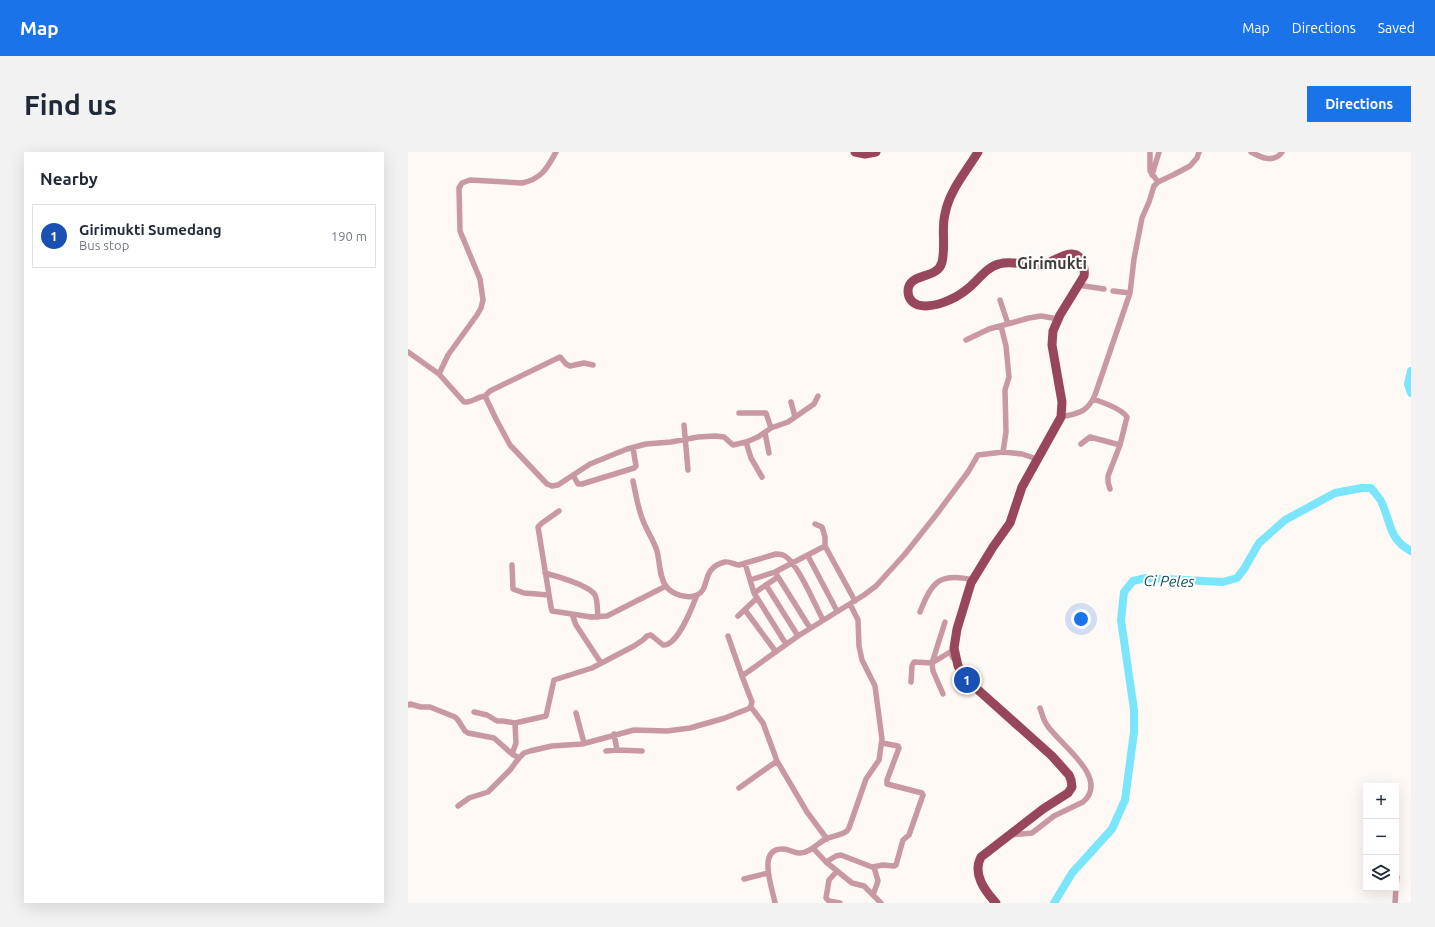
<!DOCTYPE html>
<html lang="en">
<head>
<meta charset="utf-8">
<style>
  body { margin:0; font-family:Ubuntu,sans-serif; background:#f2f2f3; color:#1f2937 }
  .controls { position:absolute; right:12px; bottom:12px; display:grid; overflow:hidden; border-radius:0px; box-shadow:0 4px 16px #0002 }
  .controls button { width:36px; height:36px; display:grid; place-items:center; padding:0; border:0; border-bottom:1px solid #e0e1e3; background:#fff; color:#1f2937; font:20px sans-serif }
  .you { position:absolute; left:673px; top:467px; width:14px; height:14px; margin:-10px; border:3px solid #fff; border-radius:50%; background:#1a73e8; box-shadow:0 0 0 6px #1a73e833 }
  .badge { display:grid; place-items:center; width:26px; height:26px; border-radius:50%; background:#1a73e8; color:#fff; font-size:13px; font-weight:700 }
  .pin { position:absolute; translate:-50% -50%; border:2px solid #fff; box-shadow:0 1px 4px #0006 }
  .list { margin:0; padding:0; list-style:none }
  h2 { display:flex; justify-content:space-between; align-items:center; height:52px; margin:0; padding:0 16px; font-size:17px }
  h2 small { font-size:13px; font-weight:400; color:#747a83 }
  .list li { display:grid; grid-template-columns:26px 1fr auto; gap:12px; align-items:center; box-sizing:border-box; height:64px; margin:0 8px 8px; padding:0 8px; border:1px solid #e0e1e3; border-radius:0px }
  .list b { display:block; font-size:15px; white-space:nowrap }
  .list p { margin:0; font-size:13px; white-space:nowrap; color:#747a83 }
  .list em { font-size:13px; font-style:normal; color:#747a83 }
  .icon { flex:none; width:22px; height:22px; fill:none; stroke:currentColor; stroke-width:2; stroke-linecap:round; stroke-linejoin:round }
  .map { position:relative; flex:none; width:1003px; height:751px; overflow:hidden; border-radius:0px }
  header { display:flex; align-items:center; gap:24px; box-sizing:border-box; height:56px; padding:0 20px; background:#1a73e8; color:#fff }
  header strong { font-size:19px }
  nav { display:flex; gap:22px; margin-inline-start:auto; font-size:14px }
  .intro { display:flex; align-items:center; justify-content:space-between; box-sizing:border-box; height:96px; padding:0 24px }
  h1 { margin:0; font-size:28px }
  .button { padding:10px 18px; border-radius:0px; background:#1a73e8; color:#fff; font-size:14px; font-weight:700 }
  main { display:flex; gap:24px; padding:0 24px }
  aside { flex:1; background:#fff; border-radius:0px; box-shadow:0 4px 16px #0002 }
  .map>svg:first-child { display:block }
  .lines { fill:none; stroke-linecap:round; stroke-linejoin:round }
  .river { stroke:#7ae5fb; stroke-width:8 }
  .street { stroke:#c999a2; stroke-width:5.5 }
  .primary { stroke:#98475a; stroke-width:9 }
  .labels { text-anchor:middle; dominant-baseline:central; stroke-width:4; stroke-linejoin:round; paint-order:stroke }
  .water-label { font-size:15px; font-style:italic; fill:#10505c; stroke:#fff }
  .quarter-label { font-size:16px; font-weight:bold; fill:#413c39; stroke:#fff }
</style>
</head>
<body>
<header>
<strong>Map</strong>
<nav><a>Map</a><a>Directions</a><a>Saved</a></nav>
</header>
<div class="intro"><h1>Find us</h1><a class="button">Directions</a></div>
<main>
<aside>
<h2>Nearby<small></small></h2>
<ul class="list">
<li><span class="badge" style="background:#1a4fb4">1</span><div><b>Girimukti Sumedang</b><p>Bus stop</p></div><em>190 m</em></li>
</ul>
</aside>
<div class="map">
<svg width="1003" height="751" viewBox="0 0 1003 751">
  <rect width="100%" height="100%" fill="#fff9f5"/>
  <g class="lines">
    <path class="river" d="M 1003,219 L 1000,232 L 1003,241
      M 646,751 L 664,721 L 704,677 L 717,648 L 726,580 L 726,558 L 713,468 L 716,440 L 725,429 L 738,426 L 815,430 L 829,426 L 836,417 L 851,391 L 877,368 L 927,341 L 954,336 L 963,336 C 966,340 970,344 973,349 C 983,369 980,387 1003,399"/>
    <path class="street" d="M 148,0 C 139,16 134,27 114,31 L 62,28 L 54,31 L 51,36 L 52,79 L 72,127 L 75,148 L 73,156 L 69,163 L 40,203 L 31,222 L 56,250 C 63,251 69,245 77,244 L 88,267 L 102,293 L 139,332 L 144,334 L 150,333 L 182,312 L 219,297 L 238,292 L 263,290 L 290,285 L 307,284 L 316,285 L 325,293 L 338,290 L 350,285 L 363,276 L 380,270 L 406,252 L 410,244
      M 742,0 L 742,19 L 750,30
      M 843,0 C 852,5 866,12 874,0
      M 744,23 L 751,0
      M 670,133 L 696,137
      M 705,139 L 722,141
      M 592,148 L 600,172
      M 593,174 L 598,194 L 601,225 L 597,238 L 598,280 L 595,300
      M 558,188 L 581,177 L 621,166 L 633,164 L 650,167
      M 0,200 L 31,222
      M 77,244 L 82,239 L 152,205 L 153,206 L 158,212 L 162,214 L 176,211 L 185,213
      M 685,247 C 694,250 714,257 719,265 L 712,293 L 700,324 L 700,330 L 702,337
      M 383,250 L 387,265
      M 331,261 L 358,261 L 363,276
      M 653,265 C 670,261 679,261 687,243 L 722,141 L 726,107 L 734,66 L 741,50 L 746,34 L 750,30 L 765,23 L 782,14 L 789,6 L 791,0
      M 276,273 L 280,318
      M 357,281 L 361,301
      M 338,290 L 343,306 L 354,325
      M 673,292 L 682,285 L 712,293
      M 165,323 L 170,332 L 174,332 L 226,316 L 228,314 L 225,296
      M 225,329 C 228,343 230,358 236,371 C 240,381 246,389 249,399 C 252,410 251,425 258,434 C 264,443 280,447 289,443 C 303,437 292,416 317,410 C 322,409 326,413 331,413 L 368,402 C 371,402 374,402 377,404 C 390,412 407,453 415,468
      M 151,359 L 134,371 L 130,375 L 143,455 L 144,459 L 164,462 L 168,473 L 193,511
      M 407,372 L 414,375 L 417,385 L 417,394 L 447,449
      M 400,404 L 429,459
      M 337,411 L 346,441 L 378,492
      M 104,413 L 105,437 L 116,441 L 141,443
      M 137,421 C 148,424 181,433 187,443 C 190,449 189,458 190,465
      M 342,428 L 367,420
      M 358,433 L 390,484
      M 346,441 L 370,425
      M 337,458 L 368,500
      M 512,460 C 524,430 531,420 565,428
      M 164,462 L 183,465 L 199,464 L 258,434
      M 330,464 L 349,446
      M 402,476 L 367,420 L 417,394
      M 320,484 L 334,524
      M 503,530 L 504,514 L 506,510 L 524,511 L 542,500 L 545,506
      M 535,542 L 525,519 L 524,511 L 537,470
      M 0,553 L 2,552 L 13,555 L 22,555 L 47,565 L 50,568 L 57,579 L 60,581 L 86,586 L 104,602 L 111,606
      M 343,555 L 355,571 L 369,609 L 399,660 L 419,687
      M 66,560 L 79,563 L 89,569 L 95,569 L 107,571
      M 168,561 L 176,591
      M 206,582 L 209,598
      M 198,599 L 209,598 L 234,599
      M 104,602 L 108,591 L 107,571 L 138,564 L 146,528 L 184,516 L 226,494 L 235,488 L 239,484 L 243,483 L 255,493 C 270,494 284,455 289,443
      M 331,636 L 369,609
      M 50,654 L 61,646 L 80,640 L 102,618 L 111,606 L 116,601 L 122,599 L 144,594 L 174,592 L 226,578 L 259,579 L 282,576 L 317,566 L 342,556 L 344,550 L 334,524 L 390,484 L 456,443 L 468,434 L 497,402 L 528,363 L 560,320 L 570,303 L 595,300 L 614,302 L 629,307
      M 602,683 L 624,681 L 646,664 L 675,650 C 703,626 650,591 639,573 C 635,568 634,561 632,556
      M 405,696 L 418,710 L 444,731 L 456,734 L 473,751
      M 418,710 L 428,704 L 433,703 L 464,715 L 475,713 L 486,714 L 488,713 L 495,688 L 501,683 L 515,643 L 514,641 L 479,632 L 479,628 L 491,596 L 490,594 L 474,591
      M 429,719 L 421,728 L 418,746 L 421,749 L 432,751
      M 336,727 L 360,721
      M 988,733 L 989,725
      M 465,743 L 470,729 L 466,715
      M 367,751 C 365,738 349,698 373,697 C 380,696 385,701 391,701 C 400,702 409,692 416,688 C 423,684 432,684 439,679 L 441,676 L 458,627 L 471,608 L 474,587 L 467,534 L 454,508 L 451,494 L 450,468 L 442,452
      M 987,751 L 988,736"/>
    <path class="primary" d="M 447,0 L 457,2 L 468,0
      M 570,0 C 558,20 541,39 537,62 C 533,77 538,94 534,110 C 530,128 500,120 500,139 C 500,146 504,151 510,153 C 525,157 547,147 558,138 C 569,130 578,115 591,112 C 608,107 625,118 642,110 C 653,105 669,94 675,112 C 676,116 677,119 676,124 L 652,163 L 645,179 L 644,193 L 654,250 L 653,265 L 614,335 L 602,371 L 585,395 L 563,431 L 549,477 L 546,496 L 550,514 L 559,528 L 644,604 L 661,623 L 663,628 L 664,635 L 660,641 L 635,657 L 573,705 C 564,722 577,739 588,751"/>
  </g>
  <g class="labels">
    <g class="water-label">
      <text transform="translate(761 429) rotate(1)">Ci Peles</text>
    </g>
    <g class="quarter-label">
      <text x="644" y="111">Girimukti</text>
    </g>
  </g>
</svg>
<div class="controls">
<button>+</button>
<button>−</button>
<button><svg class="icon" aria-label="layers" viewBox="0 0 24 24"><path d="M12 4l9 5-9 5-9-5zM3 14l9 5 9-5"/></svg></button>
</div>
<div class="you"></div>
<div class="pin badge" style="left:559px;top:528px;background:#1a4fb4">1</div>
</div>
</main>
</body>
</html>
